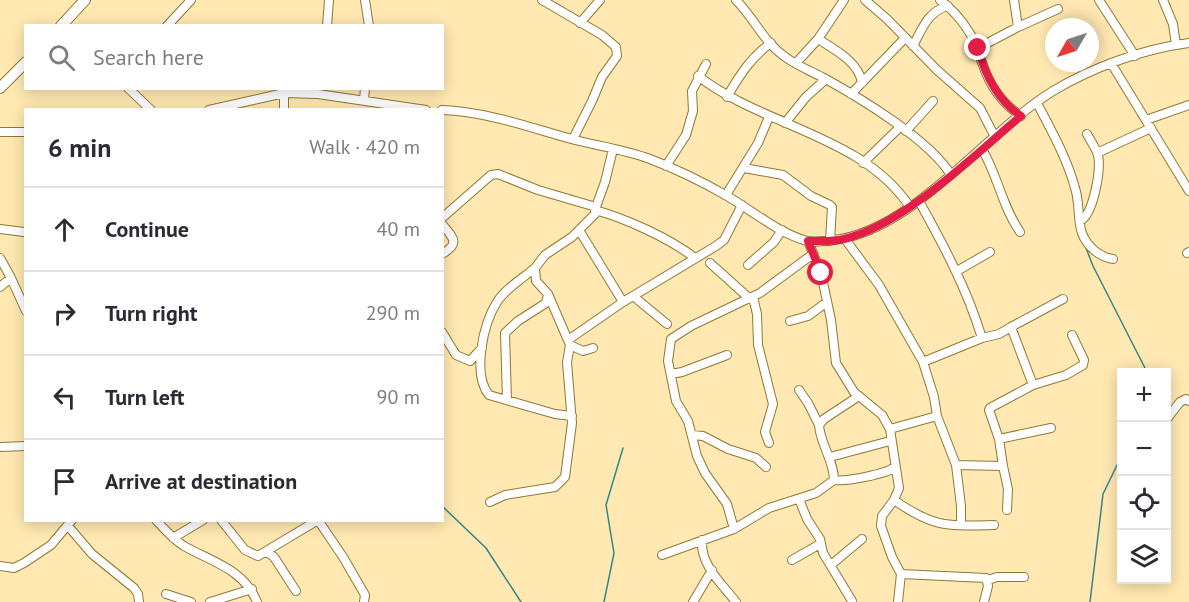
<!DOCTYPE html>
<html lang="en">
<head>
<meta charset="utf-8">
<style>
  body { margin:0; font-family:"PT Sans",sans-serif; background:#f7f7f7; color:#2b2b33 }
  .controls { position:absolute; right:18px; bottom:18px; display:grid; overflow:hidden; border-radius:0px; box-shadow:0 3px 15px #0003 }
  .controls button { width:54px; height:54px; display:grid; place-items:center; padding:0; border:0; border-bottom:2px solid #e1e1e2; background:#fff; color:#2b2b33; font:30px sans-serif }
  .compass { position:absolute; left:1045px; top:18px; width:54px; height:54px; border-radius:50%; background:#fff; box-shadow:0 3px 15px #0003; rotate:231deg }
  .stop { position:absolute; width:18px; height:18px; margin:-14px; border:4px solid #e11d48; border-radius:50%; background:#fff }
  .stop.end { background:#e11d48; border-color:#fff; box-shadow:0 2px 6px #0008 }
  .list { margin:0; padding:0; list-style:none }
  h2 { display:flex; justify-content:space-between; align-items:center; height:78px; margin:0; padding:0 24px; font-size:26px }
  h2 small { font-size:20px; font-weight:400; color:#7c7c81 }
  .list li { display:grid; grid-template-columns:39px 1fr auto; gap:18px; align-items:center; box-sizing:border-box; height:84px; padding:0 24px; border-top:2px solid #e1e1e2 }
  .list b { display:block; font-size:22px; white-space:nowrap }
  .list em { font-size:20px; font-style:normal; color:#7c7c81 }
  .icon { flex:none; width:33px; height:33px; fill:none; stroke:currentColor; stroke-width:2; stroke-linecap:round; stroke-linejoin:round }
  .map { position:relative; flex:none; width:1189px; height:602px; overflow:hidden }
  .search { position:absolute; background:#fff; box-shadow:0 3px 15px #0003; left:24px; top:24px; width:420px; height:66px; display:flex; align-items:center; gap:15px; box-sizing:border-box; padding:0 21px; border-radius:0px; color:#7c7c81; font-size:22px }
  .panel { position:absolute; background:#fff; box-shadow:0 3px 15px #0003; left:24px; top:108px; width:420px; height:414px; border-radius:0px }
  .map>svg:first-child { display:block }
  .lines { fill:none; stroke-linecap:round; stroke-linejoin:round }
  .stream { stroke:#338689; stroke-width:1.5 }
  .minor-casing { stroke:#927732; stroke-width:10 }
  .major-casing { stroke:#927732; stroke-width:12 }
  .minor { stroke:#fff; stroke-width:8 }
  .major { stroke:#fff; stroke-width:10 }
  .route { stroke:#e11d48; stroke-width:8 }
</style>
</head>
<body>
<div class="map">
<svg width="1189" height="602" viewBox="0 0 1189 602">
  <rect width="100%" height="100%" fill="#ffe8b1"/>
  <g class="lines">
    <path class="stream" d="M 1086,248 L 1093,266 L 1147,372
      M 442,506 L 486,548 L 521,602
      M 604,602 L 614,553 L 606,505 L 623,448
      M 1090,602 L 1103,494 L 1122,455"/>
    <g class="minor-casing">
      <path id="minor" d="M 365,0 L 369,26
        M 542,0 L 602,35 L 616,47 L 617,56 L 602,77 L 592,101 L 573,139
        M 736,0 C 753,17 764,42 784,56 C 795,65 811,71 824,78 C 860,98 930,140 951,175
        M 865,0 L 887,19 L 937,70 L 980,108 L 995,137
        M 940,0 C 956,12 969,29 977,47 C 980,53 980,59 983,65 C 990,86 1003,104 1021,116
        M 1014,0 L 1018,27
        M 1099,0 L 1135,56
        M 1163,0 L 1173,24 L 1176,45
        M 580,23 L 600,0
        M 167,26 L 191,0
        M 327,26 L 329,0
        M 818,39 C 834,49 859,62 862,83
        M 913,46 C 922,29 928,11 948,6
        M 978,48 L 1018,27 L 1058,9
        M 796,63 L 818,39 L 844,0
        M 1111,63 L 1189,191
        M 698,76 C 764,127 862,135 910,207
        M 128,88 L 151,110
        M 284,93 L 284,110
        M 851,94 L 905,38
        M 727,97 C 739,76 751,57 771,43
        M 364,100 L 365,88
        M 1037,103 C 1051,130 1067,158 1075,188 C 1080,202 1077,219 1082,233 C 1087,247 1100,257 1113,259
        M 209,110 L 284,93 L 318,94 L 426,110
        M 442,110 C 489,112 531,128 575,140 C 599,146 626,150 650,159 C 676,169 703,182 727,196 C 753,211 778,233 807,241 C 814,242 826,241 834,240 C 913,231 986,132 1053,91 C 1093,67 1143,49 1189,43
        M 1146,120 L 1189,105
        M 785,123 L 806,97 L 826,79
        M 906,131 L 933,101
        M 0,132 L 26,132
        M 982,149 C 998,176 1002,206 1020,232
        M 1097,153 L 1151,128
        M 863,163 L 900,127
        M 666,166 L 686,135 L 693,111 L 692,91 L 706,64
        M 744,168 L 783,175 L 811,196 L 830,205 L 832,207 L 830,241
        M 726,195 L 758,143 L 769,117
        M 919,201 C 944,246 967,289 982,338
        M 595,210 C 627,219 669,238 695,258
        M 442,218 L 491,175 L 498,174 L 538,190 L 596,207
        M 1080,221 C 1094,214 1101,169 1098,155 C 1096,148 1090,140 1087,134
        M 442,224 C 453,238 461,243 442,254
        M 0,229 L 24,232
        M 579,230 L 623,302
        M 845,239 L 879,285 L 923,362 L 934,397 L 937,416 L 956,465 L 1003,466 L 1008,489 L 1007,510
        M 808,241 L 821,273 L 831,320 L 836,363 L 854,392 L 882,415 L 890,429 L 899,488 L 894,500 L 882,516 L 881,526 L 892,557 L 901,574 L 898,602
        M 1187,253 L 1189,252
        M 0,258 L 11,278 L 26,311
        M 710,263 L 750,299
        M 748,265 L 774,242 L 782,230
        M 535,268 C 523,278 505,289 497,302 C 483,324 472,374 489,395 L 555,414 L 572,416
        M 957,271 L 990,252
        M 0,287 L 11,278
        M 633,296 L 667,324
        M 753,297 L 757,314 L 758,345 L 773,404 L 765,432 L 769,443
        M 790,321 L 808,316 L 827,302
        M 1011,327 L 1063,299
        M 442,332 L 456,355 L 470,361 L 482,348
        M 568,340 L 623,302 L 716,246 L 724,240 L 742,205
        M 593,348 L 583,351 L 570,345 L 548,294 L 536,281 L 535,268 L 545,255 L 572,237 L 595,214 L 596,207 L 605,182 L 613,149
        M 923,362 L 982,338 L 999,334 L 1011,327 L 1033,385 L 1066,375 L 1083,365 L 1084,360 L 1072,335
        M 671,374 L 682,372 L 727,355
        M 799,390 L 808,403 L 819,425
        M 507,400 L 505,333 L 518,321 L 546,303 L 548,295
        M 1166,420 L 1180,402 L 1186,399 L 1189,401
        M 890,429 L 937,416
        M 692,435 L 703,436 L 728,449 L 756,458 L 766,467
        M 999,439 L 1051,428
        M 0,447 L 26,446
        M 830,457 L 890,441
        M 956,465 L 961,506 L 961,525
        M 1003,466 L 999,439 L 989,410 L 990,408 L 1033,385
        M 834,480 C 834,460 820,444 819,425 L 824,419 L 859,396
        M 799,499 L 807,519 L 820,539 L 823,553 L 852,601
        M 894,500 C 934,528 947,526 994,525
        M 490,502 L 505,495 L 555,487 L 565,477 L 572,423 L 567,362 L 570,345
        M 156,520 C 165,530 173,539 184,546 C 212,562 244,569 257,602
        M 221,520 L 245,550 L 258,556 L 318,520
        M 318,520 L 343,557 L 365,595 L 364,602
        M 68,526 L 92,554 L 134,588 L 138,594 L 139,602
        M 734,529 L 727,504 L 705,473 L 697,456 L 688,421 L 676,401 L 668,361 L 671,339 L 691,326 L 760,293 L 813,254
        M 173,538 L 203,520
        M 702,540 C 700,565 722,584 736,602
        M 267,552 L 274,557 L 296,591
        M 662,555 L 734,529 L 769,508 L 816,493 L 834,480 C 846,482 886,474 895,467
        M 792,560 L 820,544
        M 832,564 L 862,539
        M 0,566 L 14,568 L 24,563 L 51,545 L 72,520
        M 901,574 L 986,578 L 988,586 L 984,602
        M 988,580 L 997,577 L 1024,577
        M 166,594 L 191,602
        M 210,602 L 252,589
        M 693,602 L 712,570"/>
    </g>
    <g class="major-casing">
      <path id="major" d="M 61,26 L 85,0
        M 0,88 L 26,62"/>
    </g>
    <use href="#minor" class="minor"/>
    <use href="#major" class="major"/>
  </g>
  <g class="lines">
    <path class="route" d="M 821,273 L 808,241 C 820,241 832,242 844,239 C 904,225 974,155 1021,116 C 997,100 985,75 978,48"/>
  </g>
</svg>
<div class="controls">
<button>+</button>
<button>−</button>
<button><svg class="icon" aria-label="locate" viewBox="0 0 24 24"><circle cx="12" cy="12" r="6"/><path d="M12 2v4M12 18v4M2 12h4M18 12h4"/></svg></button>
<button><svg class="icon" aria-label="layers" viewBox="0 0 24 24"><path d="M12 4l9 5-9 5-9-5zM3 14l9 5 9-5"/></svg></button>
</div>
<svg class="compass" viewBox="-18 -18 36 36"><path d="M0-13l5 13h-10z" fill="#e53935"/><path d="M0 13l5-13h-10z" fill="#7c7c81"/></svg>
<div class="stop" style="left:821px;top:273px"></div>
<div class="stop end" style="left:978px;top:48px"></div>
<div class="search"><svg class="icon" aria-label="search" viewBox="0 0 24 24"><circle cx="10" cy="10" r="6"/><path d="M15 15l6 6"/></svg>Search here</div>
<section class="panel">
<h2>6 min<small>Walk · 420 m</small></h2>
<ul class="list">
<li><svg class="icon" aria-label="ahead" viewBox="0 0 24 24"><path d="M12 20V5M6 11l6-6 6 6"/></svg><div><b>Continue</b></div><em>40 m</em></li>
<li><svg class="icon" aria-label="right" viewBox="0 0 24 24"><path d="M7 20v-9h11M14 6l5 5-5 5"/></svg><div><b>Turn right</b></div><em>290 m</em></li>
<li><svg class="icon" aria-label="left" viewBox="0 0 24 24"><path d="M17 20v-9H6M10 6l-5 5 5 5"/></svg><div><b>Turn left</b></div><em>90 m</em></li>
<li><svg class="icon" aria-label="arrive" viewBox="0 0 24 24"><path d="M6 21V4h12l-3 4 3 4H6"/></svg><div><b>Arrive at destination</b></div></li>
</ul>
</section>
</div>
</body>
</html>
